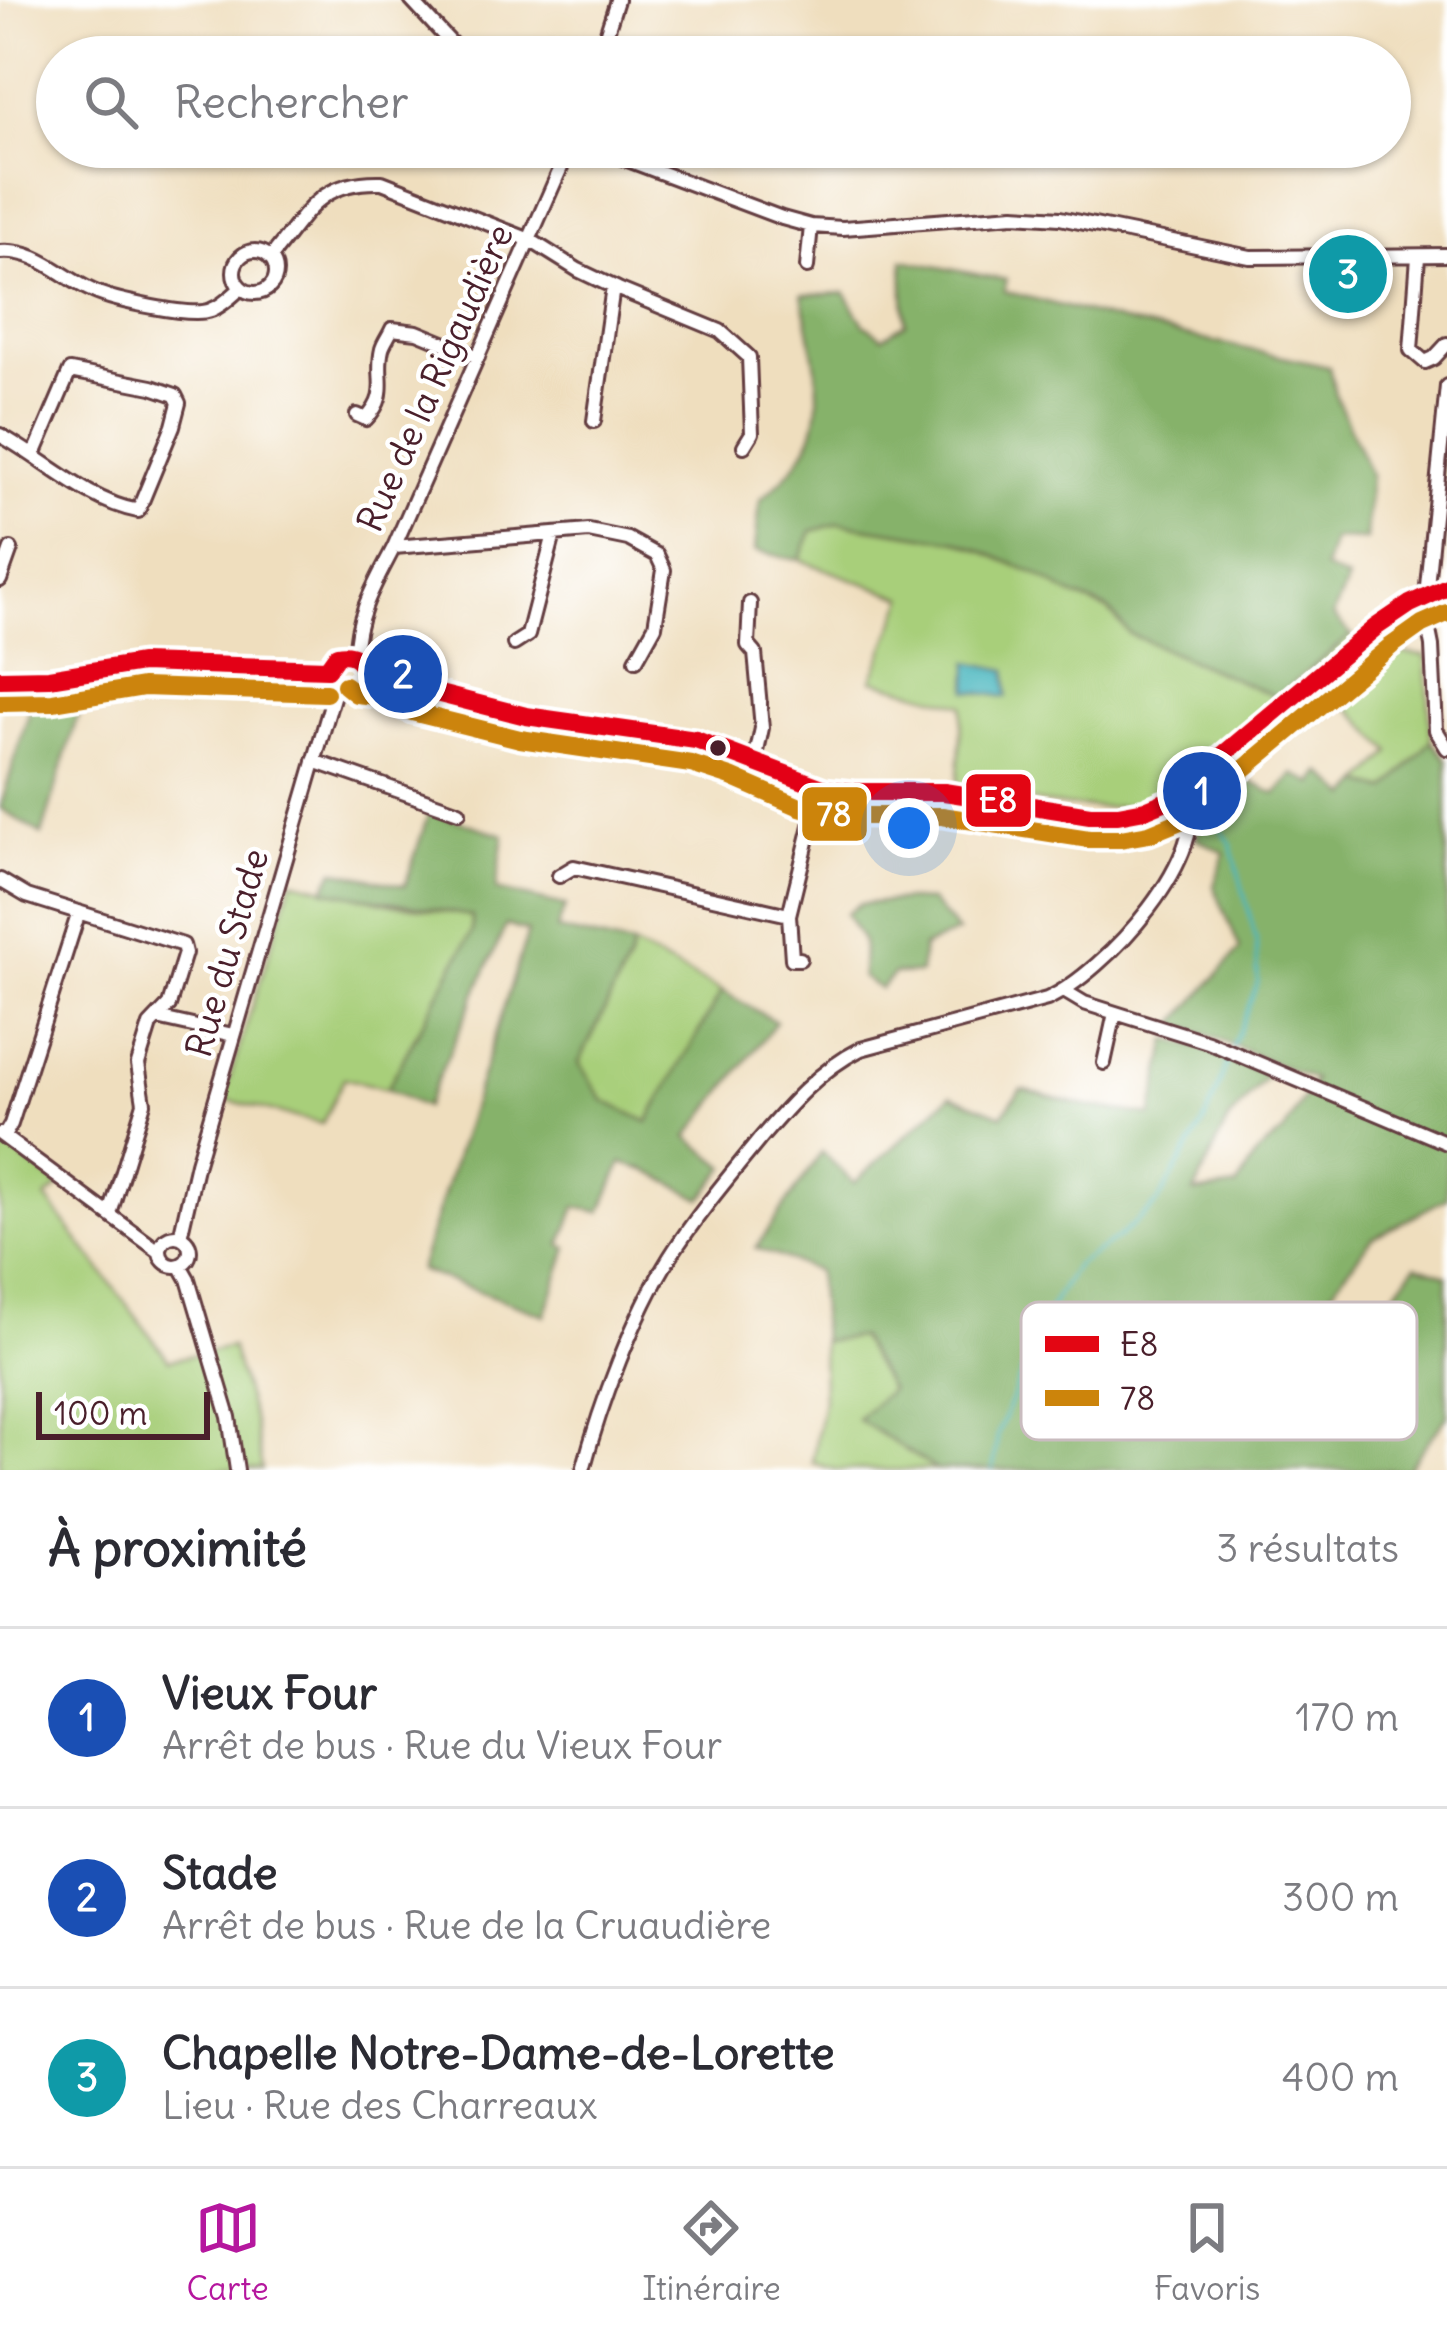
<!DOCTYPE html>
<html lang="fr">
<head>
<meta charset="utf-8">
<style>
  body { margin:0; font-family:Delius,sans-serif; background:#f7f7f7; color:#2b2b33 }
  .scale { position:absolute; left:36px; bottom:30px; width:174px; box-sizing:border-box; padding-left:12px; border:6px solid #4a1f2b; border-top:0; font-size:33px; line-height:42px; white-space:nowrap; color:#4a1f2b; -webkit-text-stroke:9px #fff; paint-order:stroke }
  .you { position:absolute; left:909px; top:828px; width:42px; height:42px; margin:-30px; border:9px solid #fff; border-radius:50%; background:#1a73e8; box-shadow:0 0 0 18px #1a73e833 }
  .badge { display:grid; place-items:center; width:78px; height:78px; border-radius:50%; background:#b5179e; color:#fff; font-size:39px; font-weight:700 }
  .pin { position:absolute; translate:-50% -50%; border:6px solid #fff; box-shadow:0 3px 12px #0006 }
  .list { margin:0; padding:0; list-style:none }
  h2 { display:flex; justify-content:space-between; align-items:center; height:156px; margin:0; padding:0 48px; font-size:51px }
  h2 small { font-size:39px; font-weight:400; color:#7c7c81 }
  .list li { display:grid; grid-template-columns:78px 1fr auto; gap:36px; align-items:center; box-sizing:border-box; height:180px; padding:0 48px; border-top:3px solid #e1e1e2 }
  .list b { display:block; font-size:45px; white-space:nowrap }
  .list p { margin:0; font-size:39px; white-space:nowrap; color:#7c7c81 }
  .list em { font-size:39px; font-style:normal; color:#7c7c81 }
  .icon { flex:none; width:66px; height:66px; fill:none; stroke:currentColor; stroke-width:2; stroke-linecap:round; stroke-linejoin:round }
  .map { position:relative; flex:none; width:1447px; height:1470px; overflow:hidden }
  .search { position:absolute; background:#fff; box-shadow:0 3px 9px #0004; left:36px; right:36px; top:36px; height:132px; display:flex; align-items:center; gap:30px; box-sizing:border-box; padding:0 42px; border-radius:66px; color:#7c7c81; font-size:45px }
  .sheet { height:696px; background:#fff }
  nav { display:flex; justify-content:space-around; align-items:center; box-sizing:border-box; height:168px; border-top:3px solid #e1e1e2; background:#fff; font-size:33px; color:#7c7c81 }
  nav a { display:grid; justify-items:center; gap:6px }
  nav .on { color:#b5179e }
  .map>svg:first-child { display:block }
  .green { fill:#a8cf7a; stroke:#797752; stroke-width:3 }
  .forest { fill:#86b26a; stroke:#68684a; stroke-width:3 }
  .water { fill:#47b6be; stroke:#486a74; stroke-width:3 }
  .lines { fill:none; stroke-linecap:round; stroke-linejoin:round }
  .stream { stroke:#47b6be; stroke-width:3 }
  .minor-casing { stroke:#633c41; stroke-width:18 }
  .major-casing { stroke:#633c41; stroke-width:21 }
  .minor { stroke:#fff; stroke-width:12 }
  .major { stroke:#fff; stroke-width:15 }
  .bus-1-casing { stroke:#fff; stroke-width:27 }
  .bus-2-casing { stroke:#fff; stroke-width:27 }
  .bus-1 { stroke:#e30613; stroke-width:18 }
  .bus-2 { stroke:#cc840b; stroke-width:18 }
  .bus-dot { fill:#4a1f2b; stroke:#fff; stroke-width:4.5 }
  .labels { text-anchor:middle; dominant-baseline:central; stroke-width:9; stroke-linejoin:round; paint-order:stroke }
  .street-label { font-size:36px; fill:#4a1f2b; stroke:#fff }
  .key { fill:#fff; stroke:#c9bcbf; stroke-width:3 }
  .key-label { font-size:33px; fill:#4a1f2b }
  .line-badge { stroke:#fff; stroke-width:4.5 }
  .badge-label { font-size:33px; text-anchor:middle; font-weight:bold; fill:#fff }
</style>
</head>
<body>
<div class="map">
<svg width="1447" height="1470" viewBox="0 0 1447 1470">
  <rect width="100%" height="100%" fill="#fff"/>
  <filter id="ink" filterUnits="userSpaceOnUse"><feTurbulence type="fractalNoise" baseFrequency=".00833" numOctaves="2"/><feDisplacementMap in="SourceGraphic" scale="24" xChannelSelector="R" yChannelSelector="G"/><feConvolveMatrix kernelMatrix="1 2 1 2 8 2 1 2 1" color-interpolation-filters="sRGB"/></filter>
  <filter id="wash" filterUnits="userSpaceOnUse"><feTurbulence type="fractalNoise" baseFrequency=".004" numOctaves="4" result="noise"/><feDisplacementMap in="SourceGraphic" scale="48" xChannelSelector="R" yChannelSelector="G"/><feGaussianBlur stdDeviation="2.7" result="paint"/><feColorMatrix in="noise" values="0 0 0 0 0 0 0 0 0 0 0 0 0 0 0 0 0 1.4 0 .05"/><feComposite in="paint" operator="in"/></filter>
  <g filter="url(#wash)">
    <rect width="100%" height="100%" fill="#efdebe"/>
    <path class="green" d="M 839,523 L 958,541 L 1037,574 L 1071,595 L 1108,610 L 1130,634 L 1277,697 C 1242,726 1182,785 1143,801 C 1097,819 1007,796 957,788 L 963,705 L 872,680 L 905,598 L 800,560 L 812,531 Z
      M 1351,635 L 1376,662 L 1393,652 L 1426,656 L 1431,741 L 1387,790 L 1362,783 L 1391,752 L 1312,669 Z
      M 292,880 L 392,904 L 472,916 L 472,932 L 387,1089 L 344,1078 L 322,1124 L 223,1099 Z
      M 632,946 L 722,991 L 648,1122 L 603,1100 L 578,1063 L 629,960 Z
      M 0,1142 L 60,1186 L 46,1198 L 169,1360 L 231,1347 L 254,1422 L 262,1470 L 143,1470 L 132,1467 L 130,1470 L 0,1470 Z
      M 859,1337 L 890,1390 L 858,1419 L 937,1470 L 837,1470 L 812,1463 L 823,1400 L 822,1341 Z"/>
    <path class="forest" d="M 903,260 L 1006,280 L 1004,291 L 1123,322 L 1329,367 L 1335,394 L 1370,474 L 1366,540 L 1333,539 L 1324,569 L 1348,580 L 1333,616 L 1351,635 L 1277,697 L 1130,634 L 1108,609 L 1071,595 L 1037,574 L 958,541 L 839,523 L 812,531 L 800,560 L 755,551 L 760,500 C 841,435 819,384 802,295 L 845,293 L 864,324 L 883,337 L 905,323 Z
      M 37,686 L 86,687 L 42,835 L 0,808 Z
      M 1431,741 L 1447,760 L 1447,1198 L 1372,1238 L 1273,1367 L 1315,1394 L 1416,1265 L 1447,1275 L 1447,1416 L 1409,1467 L 1411,1470 L 937,1470 L 857,1419 L 890,1390 L 859,1337 L 822,1341 L 817,1271 L 756,1248 L 822,1152 L 854,1183 L 951,1095 L 1002,1115 L 1021,1089 L 1086,1106 L 1152,1116 L 1168,1039 L 1201,1048 L 1268,1075 L 1227,1122 L 1194,1193 L 1236,1187 L 1258,1153 L 1283,1133 L 1314,1080 L 1210,1036 L 1174,1025 L 1240,949 L 1214,886 L 1225,853 L 1196,838 L 1210,798 L 1227,771 L 1276,794 L 1294,774 L 1314,784 L 1322,772 L 1349,797 L 1362,783 L 1387,790 Z
      M 429,812 L 504,835 L 496,890 L 565,906 L 557,930 L 632,946 L 629,960 L 579,1063 L 603,1100 L 648,1122 L 722,991 L 776,1022 L 688,1137 L 726,1167 L 702,1199 L 646,1170 L 622,1163 L 601,1212 L 576,1207 L 561,1245 L 568,1248 L 545,1315 L 419,1270 L 528,932 L 506,925 L 425,1107 L 387,1089 L 472,932 L 472,916 L 324,890 L 334,870 L 405,886 Z
      M 909,900 L 930,901 L 958,932 L 923,947 L 920,973 L 894,974 L 880,989 L 862,977 L 863,942 L 846,914 L 859,904 Z"/>
    <path class="water" d="M 969,662 L 1007,670 L 1007,697 L 968,691 Z"/>
    <g class="lines">
      <path class="stream" d="M 1430,623 L 1447,617
        M 1232,1048 L 1258,982 L 1256,939 L 1231,844 L 1210,812 L 1225,771 L 1305,703 L 1396,640
        M 993,1470 L 998,1433 L 1045,1316 L 1076,1265 L 1119,1237 L 1157,1204 L 1207,1117 L 1229,1058"/>
    </g>
  </g>
  <g filter="url(#ink)">
    <g class="lines">
      <g class="minor-casing">
        <path id="minor" d="M 411,0 L 464,57
          M 599,57 L 617,0
          M 593,147 L 782,218 L 811,226 L 843,228 L 1014,215 L 1060,218 L 1250,257 L 1447,255
          M234 272a21 21 0 1 1 42 0a21 21 0 1 1-42 0Z
          M 0,252 C 38,249 61,277 93,291 C 112,300 192,318 211,310 C 222,306 232,296 241,288
          M 1418,257 L 1411,350 L 1425,362 L 1434,358 L 1447,344
          M 270,258 C 307,214 318,180 382,182 L 530,240 L 578,270 L 618,289 L 720,331 L 749,357 L 752,433 L 744,446
          M 807,267 L 811,226
          M 1447,386 L 1427,586 L 1423,601 L 1432,646 L 1436,730 L 1447,748
          M 357,415 L 366,419 C 391,393 375,378 382,349 C 384,342 389,336 392,329 L 417,332 L 478,357
          M 594,421 L 613,287
          M 0,435 C 45,460 87,501 138,511 L 173,426 L 179,403 L 175,395 L 152,387 L 70,371 L 34,455
          M 394,547 L 589,531 L 628,539 L 657,555 L 664,570 L 655,626 L 636,660
          M 0,580 L 11,549
          M 750,603 L 748,645 L 755,653 L 762,728 L 755,761
          M 514,644 L 528,635 L 554,534
          M 356,656 C 355,616 376,582 394,547 L 570,147
          M 314,761 L 459,812
          M 559,876 L 574,867 L 789,915 L 820,789
          M 0,880 L 27,896 L 183,945 L 185,953 L 169,1005 L 150,1025 L 138,1064 L 144,1103 L 110,1214
          M 789,915 L 792,959 L 800,959
          M 1064,991 L 1084,1003 L 1208,1042 L 1447,1143
          M 157,1018 L 233,1035
          M 1104,1063 L 1115,1013
          M 0,1134 L 160,1252
          M 4,1136 L 11,1124 L 79,912
          M160 1251a15 15 0 1 1 30 0a15 15 0 1 1-30 0Z
          M 180,1237 L 197,1163 L 336,687
          M 180,1265 L 188,1279 L 229,1417 L 237,1470
          M 583,1470 C 600,1405 634,1314 670,1257 C 696,1216 728,1178 759,1140 C 789,1105 819,1070 861,1049 L 1047,999 C 1103,974 1217,853 1186,787"/>
      </g>
      <g class="major-casing">
        <path id="major" d="M 327,669 L 330,682 L 336,687 L 345,690 L 380,686 L 407,688
          M 327,669 L 332,659 L 344,653 L 360,659 L 364,671
          M 364,671 L 381,672 L 420,689 L 526,716 L 696,740 C 726,748 753,760 782,773 C 796,779 810,787 825,789 C 864,797 904,789 944,792 C 1011,796 1110,837 1169,800 L 1376,627 C 1399,609 1420,596 1447,587
          M 0,679 L 49,678 L 141,663 L 327,669"/>
      </g>
      <use href="#minor" class="minor"/>
      <use href="#major" class="major"/>
      <g class="bus-1-casing">
        <path id="bus-1" d="M 327,669 L 337,655 C 351,652 360,657 364,671 L 381,672 L 420,689 L 526,716 L 696,740 L 825,789 L 854,792 L 944,792 L 1090,815 L 1118,815 L 1145,810 L 1169,800 L 1376,627 L 1410,604 L 1447,587
          M 0,679 L 49,678 L 141,663 L 327,669"/>
      </g>
      <g class="bus-2-casing">
        <path id="bus-2" d="M 345,685 L 356,694 L 375,696 L 412,712 L 520,739 L 691,764 L 731,777 L 800,807 L 821,813 L 854,816 L 942,816 L 1089,839 L 1120,839 L 1149,834 L 1183,820 L 1391,646 L 1422,624 L 1447,613
          M 0,703 L 53,702 L 143,687 L 326,693"/>
      </g>
      <use href="#bus-1" class="bus-1"/>
      <use href="#bus-2" class="bus-2"/>
    </g>
  </g>
  <circle class="bus-dot" cx="718" cy="748" r="10"/>
  <g class="labels">
    <g class="street-label">
      <text transform="translate(435 378) rotate(-66)">Rue de la Rigaudière</text>
      <text transform="translate(227 953) rotate(-74)">Rue du Stade</text>
    </g>
  </g>
  <rect x="1021" y="1302" width="396" height="138" rx="18" class="key"/>
  <rect x="1045" y="1336" width="54" height="16" fill="#e30613"/>
  <rect x="1045" y="1390" width="54" height="16" fill="#cc840b"/>
  <g class="key-label">
    <text x="1120" y="1356">E8</text>
    <text x="1120" y="1410">78</text>
  </g>
  <g class="line-badge">
    <rect x="964" y="772" width="69" height="57" rx="12" fill="#e30613"/>
    <rect x="800" y="785" width="69" height="58" rx="12" fill="#cc840b"/>
  </g>
  <g class="badge-label">
    <text x="998" y="812">E8</text>
    <text x="834" y="826">78</text>
  </g>
</svg>
<div class="scale">100 m</div>
<div class="you"></div>
<div class="pin badge" style="left:1202px;top:791px;background:#1a4fb4">1</div>
<div class="pin badge" style="left:403px;top:674px;background:#1a4fb4">2</div>
<div class="pin badge" style="left:1348px;top:274px;background:#0f9aa8">3</div>
<div class="search"><svg class="icon" aria-label="search" viewBox="0 0 24 24"><circle cx="10" cy="10" r="6"/><path d="M15 15l6 6"/></svg>Rechercher</div>
</div>
<section class="sheet">
<h2>À proximité<small>3 résultats</small></h2>
<ul class="list">
<li><span class="badge" style="background:#1a4fb4">1</span><div><b>Vieux Four</b><p>Arrêt de bus · Rue du Vieux Four</p></div><em>170 m</em></li>
<li><span class="badge" style="background:#1a4fb4">2</span><div><b>Stade</b><p>Arrêt de bus · Rue de la Cruaudière</p></div><em>300 m</em></li>
<li><span class="badge" style="background:#0f9aa8">3</span><div><b>Chapelle Notre-Dame-de-Lorette</b><p>Lieu · Rue des Charreaux</p></div><em>400 m</em></li>
</ul>
</section>
<nav>
<a class="on"><svg class="icon" aria-label="map" viewBox="0 0 24 24"><path d="M3 6l6-2 6 2 6-2v14l-6 2-6-2-6 2zM9 4v14M15 6v14"/></svg>Carte</a>
<a><svg class="icon" aria-label="directions" viewBox="0 0 24 24"><path d="M12 3l9 9-9 9-9-9zM9 14v-3h6M13 9l2 2-2 2"/></svg>Itinéraire</a>
<a><svg class="icon" aria-label="saved" viewBox="0 0 24 24"><path d="M7 4h10v16l-5-4-5 4z"/></svg>Favoris</a>
</nav>
</body>
</html>
